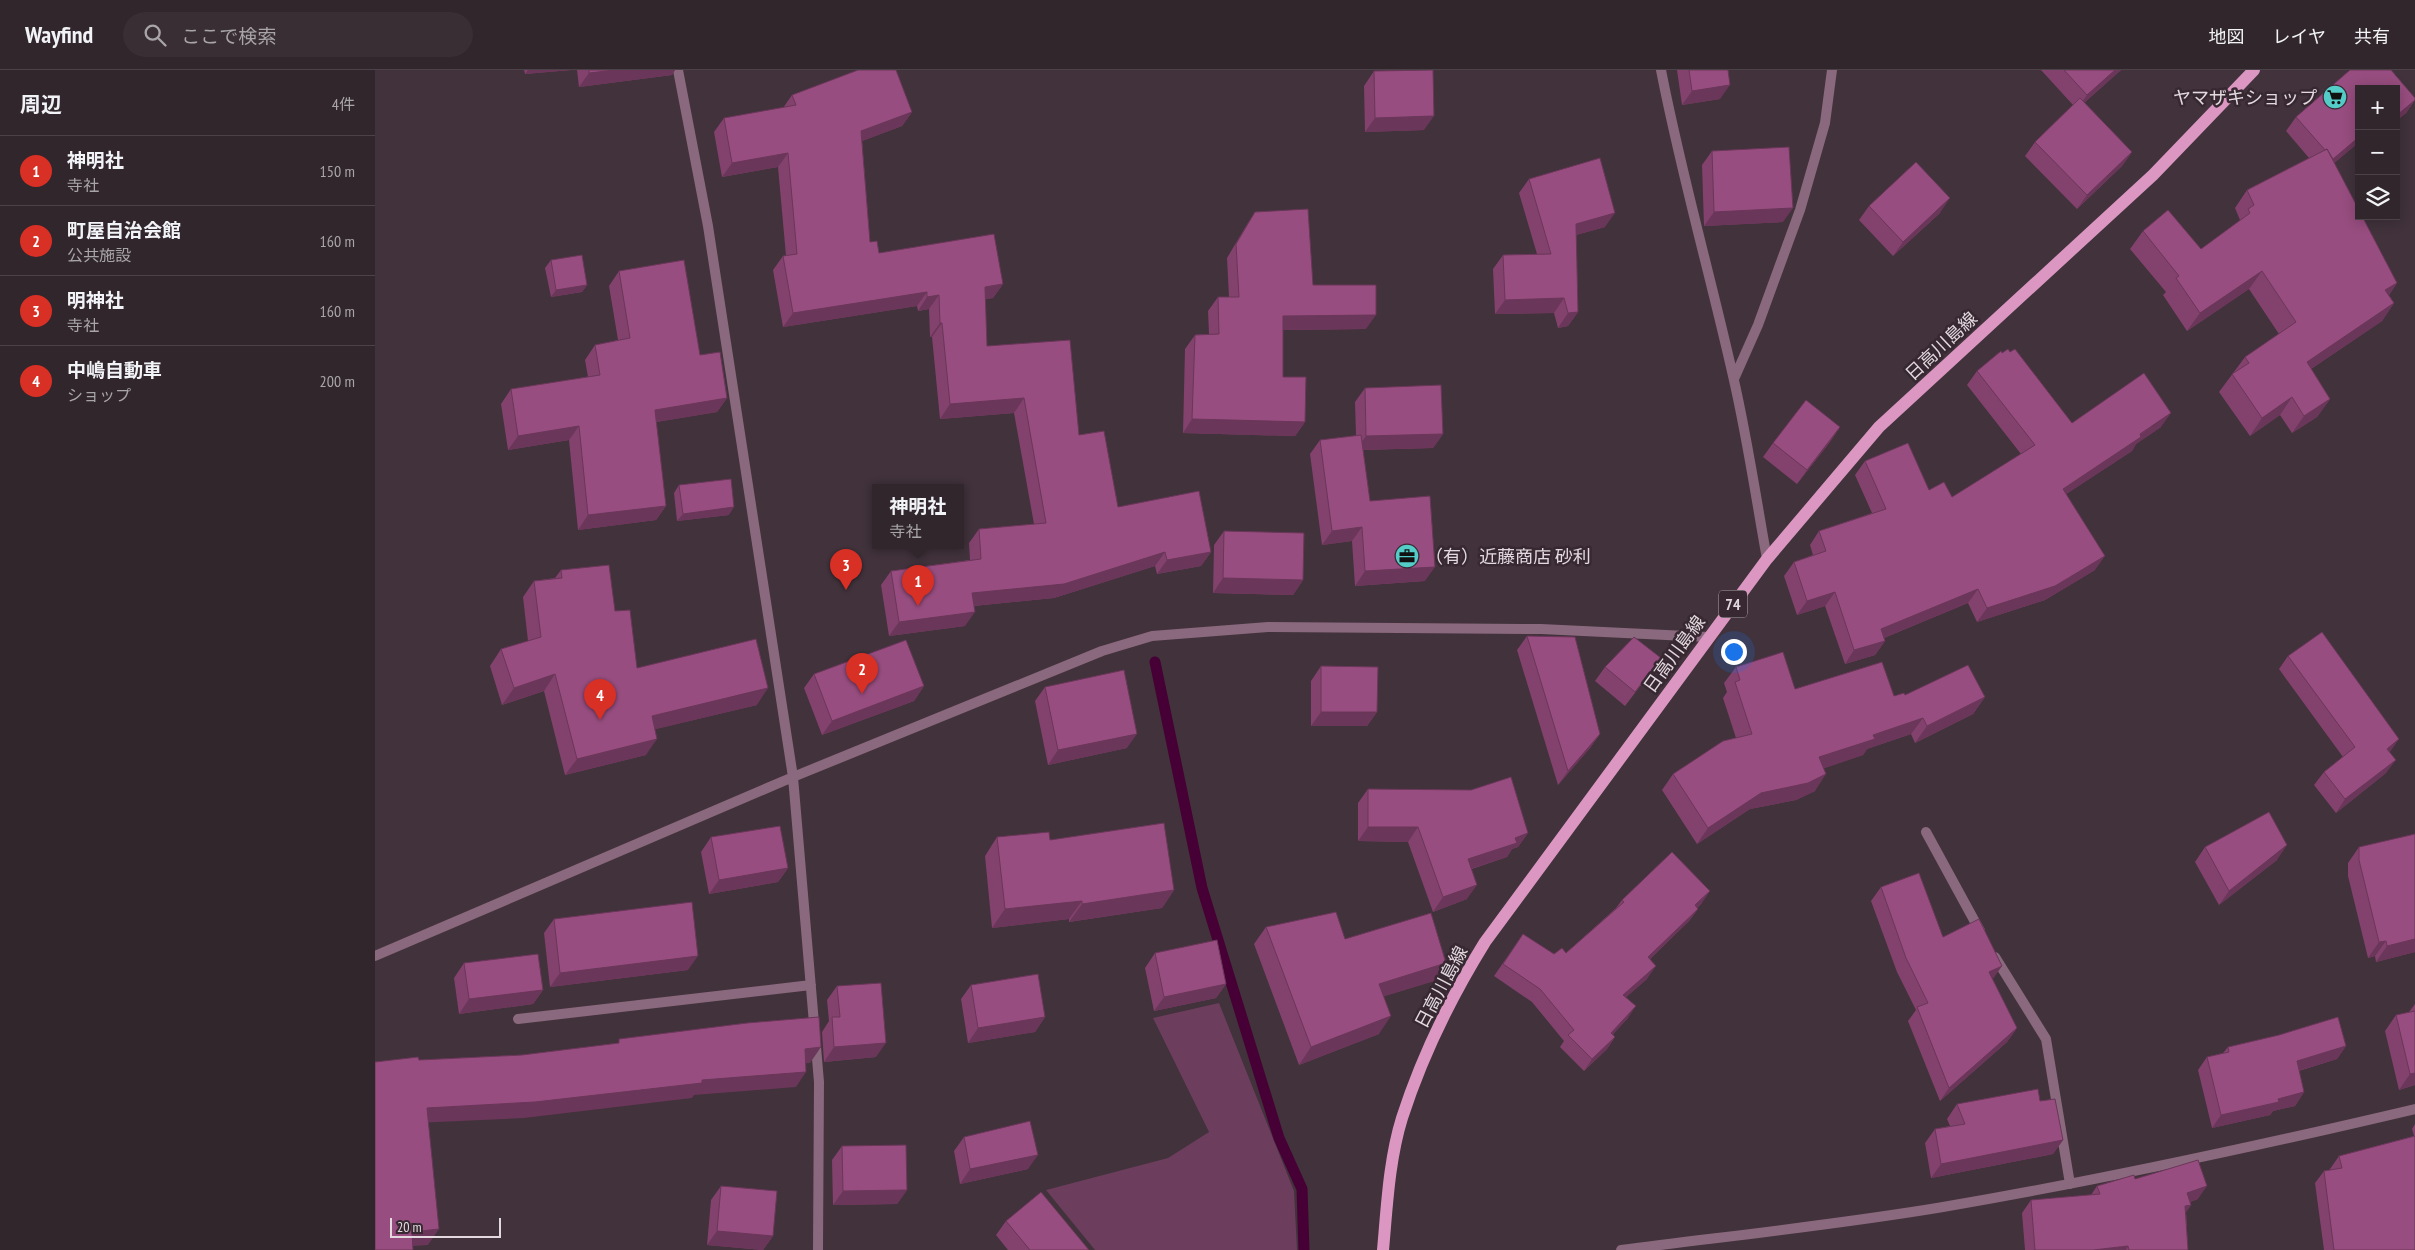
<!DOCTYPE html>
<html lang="ja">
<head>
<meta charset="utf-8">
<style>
  body { margin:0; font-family:"PT Sans Narrow","Noto Sans JP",sans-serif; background:#392e34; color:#f1f3f6 }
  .controls { position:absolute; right:15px; top:15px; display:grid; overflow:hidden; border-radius:0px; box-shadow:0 2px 12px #0003 }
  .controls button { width:45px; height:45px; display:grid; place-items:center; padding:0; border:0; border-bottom:1px solid #4c4348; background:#31262c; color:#f1f3f6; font:25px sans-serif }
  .scale { position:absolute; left:15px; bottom:12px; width:111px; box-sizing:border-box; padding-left:5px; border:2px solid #e3d9df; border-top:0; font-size:14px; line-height:18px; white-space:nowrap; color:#e3d9df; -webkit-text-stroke:4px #372831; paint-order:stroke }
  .you { position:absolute; left:1358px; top:581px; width:18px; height:18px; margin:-12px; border:4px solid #fff; border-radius:50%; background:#1a73e8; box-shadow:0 0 0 8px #1a73e833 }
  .badge { display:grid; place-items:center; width:32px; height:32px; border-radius:50%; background:#d93025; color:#fff; font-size:16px; font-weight:700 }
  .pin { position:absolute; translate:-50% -41px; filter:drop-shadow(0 1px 2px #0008) }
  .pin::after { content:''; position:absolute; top:26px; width:18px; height:15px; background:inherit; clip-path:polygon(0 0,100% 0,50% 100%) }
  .popup { position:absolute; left:497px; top:414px; width:92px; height:65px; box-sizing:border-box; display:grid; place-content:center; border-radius:0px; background:#31262c; filter:drop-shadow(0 1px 4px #0005); font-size:16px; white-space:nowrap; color:#a8a5a9 }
  .popup b { font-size:19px; color:#f1f3f6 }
  .popup::after { content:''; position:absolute; left:50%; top:100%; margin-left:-10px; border:10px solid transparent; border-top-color:#31262c }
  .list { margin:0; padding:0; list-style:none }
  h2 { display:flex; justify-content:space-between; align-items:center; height:65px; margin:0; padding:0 20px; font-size:21px }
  h2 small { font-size:16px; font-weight:400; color:#a8a5a9 }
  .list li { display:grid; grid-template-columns:32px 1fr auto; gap:15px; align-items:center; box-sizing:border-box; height:70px; padding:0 20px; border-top:1px solid #4c4348 }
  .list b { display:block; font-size:19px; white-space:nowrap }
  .list p { margin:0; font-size:16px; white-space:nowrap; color:#a8a5a9 }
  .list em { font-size:16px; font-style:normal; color:#a8a5a9 }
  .icon { flex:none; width:28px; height:28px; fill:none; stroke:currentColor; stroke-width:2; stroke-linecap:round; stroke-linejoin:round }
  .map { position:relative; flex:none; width:2040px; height:1180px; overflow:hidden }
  header { display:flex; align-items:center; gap:30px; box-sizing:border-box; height:70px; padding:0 25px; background:#31262c; border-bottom:1px solid #4c4348 }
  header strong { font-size:24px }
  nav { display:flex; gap:28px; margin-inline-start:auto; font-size:18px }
  .search { width:350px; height:45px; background:#392e34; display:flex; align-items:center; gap:12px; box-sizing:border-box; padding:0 18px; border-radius:28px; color:#a8a5a9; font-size:19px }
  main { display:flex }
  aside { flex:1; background:#31262c }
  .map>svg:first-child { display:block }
  .green { fill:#6c3d5c }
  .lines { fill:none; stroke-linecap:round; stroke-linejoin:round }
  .stream { stroke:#460035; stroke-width:11 }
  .street { stroke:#8a687d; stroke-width:10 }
  .primary { stroke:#db97c2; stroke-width:12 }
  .wall { fill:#82426d }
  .shaded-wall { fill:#6a3659 }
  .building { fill:#974d7f; stroke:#6a3659 }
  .labels { text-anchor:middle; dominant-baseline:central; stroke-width:5; stroke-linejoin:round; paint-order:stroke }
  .shield { fill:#372831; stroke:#afa4ab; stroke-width:1 }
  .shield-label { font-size:16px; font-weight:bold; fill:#e3d9df }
  .poi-label { font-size:18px; fill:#e3d9df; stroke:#372831; text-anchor:end }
  .street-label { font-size:18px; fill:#e3d9df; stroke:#372831 }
</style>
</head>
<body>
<header>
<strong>Wayfind</strong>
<div class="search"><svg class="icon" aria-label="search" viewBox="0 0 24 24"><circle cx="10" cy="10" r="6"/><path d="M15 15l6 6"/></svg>ここで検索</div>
<nav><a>地図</a><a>レイヤ</a><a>共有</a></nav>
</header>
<main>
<aside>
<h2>周辺<small>4件</small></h2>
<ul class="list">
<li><span class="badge">1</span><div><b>神明社</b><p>寺社</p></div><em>150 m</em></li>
<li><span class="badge">2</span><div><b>町屋自治会館</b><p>公共施設</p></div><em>160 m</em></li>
<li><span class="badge">3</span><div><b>明神社</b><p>寺社</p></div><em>160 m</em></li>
<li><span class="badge">4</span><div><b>中嶋自動車</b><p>ショップ</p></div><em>200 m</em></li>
</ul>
</aside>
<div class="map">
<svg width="2040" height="1180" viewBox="0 0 2040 1180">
  <rect width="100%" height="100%" fill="#41323b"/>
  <path class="green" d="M 844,933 L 919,1121 L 922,1180 L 720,1180 L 671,1120 L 793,1088 L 834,1062 L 778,948 Z"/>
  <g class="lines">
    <path class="stream" d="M 780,592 L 827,818 L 904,1068 L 927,1119 L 929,1180"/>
    <path class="street" d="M 303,0 L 333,156 L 418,707 L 444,1012 L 443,1180
      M 1286,0 C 1306,103 1335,204 1358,306 C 1372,366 1381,428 1392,489
      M 1359,309 L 1383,255 L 1425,140 L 1450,53 L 1457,0
      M 1551,762 L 1605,861
      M 0,886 L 418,707 L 727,581 L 777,566 L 893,557 L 1166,559 L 1333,567
      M 1620,887 L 1671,969 L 1695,1114
      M 143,949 L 436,915
      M 1246,1180 C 1354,1166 1461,1155 1568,1137 C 1726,1110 1883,1076 2040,1039"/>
    <path class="primary" d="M 1008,1180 C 1012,1136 1014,1090 1027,1048 C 1047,986 1076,927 1110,872 L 1392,489 L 1504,357 L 1778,105 L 1879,0"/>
  </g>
  <path class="wall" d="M 149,0 L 196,0 L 150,4 Z
    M 202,0 L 300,0 L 297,5 L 204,17 Z
    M 1302,0 L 1353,0 L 1345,29 L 1307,35 Z
    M 1666,0 L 1746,0 L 1709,33 L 1757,82 L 1747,96 L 1702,139 L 1650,86 L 1660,72 L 1698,35 Z
    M 1975,0 L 2016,0 L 2040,28 L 2040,30 L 2031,43 L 2021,51 L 2021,19 L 1984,19 L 1984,72 L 1959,93 L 1984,140 L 1984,146 L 1987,146 L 2022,213 L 2014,225 L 2019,233 L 2007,251 L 1936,299 L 1955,329 L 1942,347 L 1917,363 L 1905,345 L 1875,366 L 1844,322 L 1870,287 L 1904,264 L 1874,219 L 1812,261 L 1788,225 L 1791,222 L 1755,179 L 1768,161 L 1793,140 L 1826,179 L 1864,151 L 1865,150 L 1860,138 L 1872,120 L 1934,88 L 1911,61 L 1921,47 Z
    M 999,1 L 1049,60 L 990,62 L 989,16 Z
    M 417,25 L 537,42 L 527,56 L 487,71 L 495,172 L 504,183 L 628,214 L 618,228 L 610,229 L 612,276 L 704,365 L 743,437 L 836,482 L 826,496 L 782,504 L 780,496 L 679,528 L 599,536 L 590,556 L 514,566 L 506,515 L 516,501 L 595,490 L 594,473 L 604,459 L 659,454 L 639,343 L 565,349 L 557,267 L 555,267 L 554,239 L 543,241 L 542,236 L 408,257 L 398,200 L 408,186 L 411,186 L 403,97 L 347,107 L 339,62 L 349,48 L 408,38 Z
    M 1337,81 L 1408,152 L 1329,156 L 1327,95 Z
    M 1154,109 L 1230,157 L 1201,165 L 1203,242 L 1193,256 L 1183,258 L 1179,243 L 1120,244 L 1118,199 L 1128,185 L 1162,184 L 1144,123 Z
    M 1494,136 L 1565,143 L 1518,186 L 1484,150 Z
    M 880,142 L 938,215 L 991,259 L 908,260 L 908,307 L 930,352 L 920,366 L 808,363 L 810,279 L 820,265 L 834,264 L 833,241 L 843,227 L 854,227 L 852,188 L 871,156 Z
    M 176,190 L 212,215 L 207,222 L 176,227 L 170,198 Z
    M 244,201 L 325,285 L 352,328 L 342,342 L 281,352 L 291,436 L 281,450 L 203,460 L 194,370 L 133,380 L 126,334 L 136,319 L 213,307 L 210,290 L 220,275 L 243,270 L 234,216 Z
    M 1602,301 L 1697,353 L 1786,357 L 1761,374 L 1757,381 L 1691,424 L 1720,500 L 1670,530 L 1602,552 L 1593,533 L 1509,568 L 1510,571 L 1500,585 L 1470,594 L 1450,536 L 1422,545 L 1409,506 L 1419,492 L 1438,485 L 1435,475 L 1444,461 L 1497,443 L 1480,405 L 1490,391 L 1554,420 L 1577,427 L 1646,384 L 1592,315 Z
    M 990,318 L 1068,364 L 1058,378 L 988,380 L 995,431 L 1050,511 L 980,516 L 977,471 L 947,475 L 935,384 L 945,370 L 981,366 L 980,332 Z
    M 1465,357 L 1455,372 L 1422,414 L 1388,387 L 1398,373 Z
    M 304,415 L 354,445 L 302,451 L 299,423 Z
    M 849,461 L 928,510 L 918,525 L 838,523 L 839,475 Z
    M 186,500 L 240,541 L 262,598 L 382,635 L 280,659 L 271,685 L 190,705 L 169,621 L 127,635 L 115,596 L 126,579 L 153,571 L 148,527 L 159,511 L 180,508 Z
    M 1152,566 L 1225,664 L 1215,678 L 1183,715 L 1142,580 Z
    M 1913,586 L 2015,682 L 2011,703 L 1961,743 L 1939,715 L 1949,702 L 1968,687 L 1904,599 Z
    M 946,596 L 1002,642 L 992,656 L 936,656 L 936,611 Z
    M 1230,597 L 1276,602 L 1250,636 L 1220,611 Z
    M 1361,597 L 1420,619 L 1519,626 L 1530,625 L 1610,627 L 1598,644 L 1540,673 L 1536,664 L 1492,679 L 1488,685 L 1449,698 L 1440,721 L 1421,730 L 1375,739 L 1322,774 L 1287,720 L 1298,704 L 1361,668 L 1348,628 L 1352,622 L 1349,613 Z
    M 439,604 L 549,616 L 539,631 L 447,665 L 429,618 Z
    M 670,617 L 752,678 L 673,695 L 660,631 Z
    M 993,719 L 1153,763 L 1143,777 L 1137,779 L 1132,787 L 1097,799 L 1092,829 L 1058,842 L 1033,772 L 983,771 L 983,733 Z
    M 336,767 L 413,798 L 403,812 L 334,824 L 326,782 Z
    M 622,767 L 675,770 L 799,820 L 787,838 L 694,852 L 694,849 L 617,858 L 610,786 Z
    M 1830,777 L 1902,790 L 1844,835 L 1820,792 Z
    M 1984,777 L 2040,882 L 2001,892 L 2000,886 L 1993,888 L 1973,806 L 1973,793 Z
    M 1506,817 L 1568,867 L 1617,909 L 1642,958 L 1632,972 L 1565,1031 L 1533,951 L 1541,940 L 1522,902 L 1496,831 Z
    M 1247,830 L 1327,833 L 1322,838 L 1323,839 L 1314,851 L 1275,889 L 1272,909 L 1251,927 L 1253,948 L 1238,964 L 1240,967 L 1232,979 L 1209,1001 L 1185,977 L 1189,971 L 1157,932 L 1119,906 L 1148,864 L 1179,884 L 1191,883 L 1241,838 Z
    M 179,849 L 313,900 L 175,917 L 169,863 Z
    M 891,857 L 970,869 L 1071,893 L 1059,911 L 1009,926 L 1004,964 L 924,995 L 879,874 Z
    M 780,883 L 851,914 L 841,928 L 779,941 L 770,898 Z
    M 89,893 L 168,920 L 158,934 L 84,944 L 79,908 Z
    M 596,915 L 670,947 L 660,962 L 593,973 L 586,929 Z
    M 462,916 L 501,987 L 449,992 L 447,962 L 454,951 L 452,930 Z
    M 2040,934 L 2040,1015 L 2024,1020 L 2010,961 L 2021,945 L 2034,942 Z
    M 1971,976 L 1962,989 L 1924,1001 L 1929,1022 L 1920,1036 L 1898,1041 L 1895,1045 L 1837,1058 L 1823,1000 L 1832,987 L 1848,983 L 1853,977 Z
    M 1665,1031 L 1688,1070 L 1678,1084 L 1556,1108 L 1550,1073 L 1560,1059 L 1575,1056 L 1572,1049 L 1582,1034 Z
    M 2040,1054 L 2040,1180 L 1949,1180 L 1940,1113 L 1949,1101 L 1955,1100 L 1955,1099 L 1964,1086 L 2039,1066 L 2037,1059 Z
    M 589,1067 L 653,1099 L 585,1114 L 579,1081 Z
    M 467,1076 L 532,1120 L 522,1134 L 458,1135 L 457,1090 Z
    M 1760,1109 L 1823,1129 L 1815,1132 L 1816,1135 L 1811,1142 L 1813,1180 L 1650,1180 L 1647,1143 L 1656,1130 L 1716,1125 L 1722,1116 Z
    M 346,1116 L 398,1166 L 388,1180 L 332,1175 L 336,1130 Z
    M 631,1151 L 714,1180 L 633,1180 L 621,1165 Z"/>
  <path class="shaded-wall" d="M 153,0 L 196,0 L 150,4 Z
    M 240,0 L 300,0 L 297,5 L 204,17 L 214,3 Z
    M 1740,0 L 1746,0 L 1702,39 L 1712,25 Z
    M 1355,15 L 1345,29 L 1307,35 L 1317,21 Z
    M 2040,30 L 2031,43 L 2021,51 L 2021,46 Z
    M 537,42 L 527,56 L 476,75 L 486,61 Z
    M 1059,46 L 1049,60 L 990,62 L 1000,48 Z
    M 1984,67 L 1984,72 L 1948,103 L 1958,89 Z
    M 1757,82 L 1747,96 L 1702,139 L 1712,125 Z
    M 413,83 L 403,97 L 347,107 L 357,93 Z
    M 1575,128 L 1565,143 L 1518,186 L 1528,172 Z
    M 1418,138 L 1408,152 L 1329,156 L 1339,142 Z
    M 1240,143 L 1230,157 L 1191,168 L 1201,154 Z
    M 1887,201 L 1874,219 L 1812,261 L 1825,243 Z
    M 2022,213 L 2009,231 L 2010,220 Z
    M 628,214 L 618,228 L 600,231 L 610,217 Z
    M 212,215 L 207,222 L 176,227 L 181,220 Z
    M 552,222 L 542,236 L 408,257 L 418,243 Z
    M 564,225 L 554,239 L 543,241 L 552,227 Z
    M 1189,228 L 1179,243 L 1120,244 L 1130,230 Z
    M 2019,233 L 2007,251 L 1919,310 L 1932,292 Z
    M 1203,242 L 1193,256 L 1183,258 L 1193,243 Z
    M 1001,245 L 991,259 L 898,260 L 908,246 Z
    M 565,253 L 567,253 L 557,267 L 555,267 Z
    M 1917,327 L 1905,345 L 1875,366 L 1887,348 Z
    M 352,328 L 342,342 L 270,354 L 280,340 Z
    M 649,328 L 639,343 L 565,349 L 575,334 Z
    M 1955,329 L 1942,347 L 1917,363 L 1929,346 Z
    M 1796,343 L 1786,357 L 1761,374 L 1757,381 L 1678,433 L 1688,419 Z
    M 817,349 L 930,352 L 920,366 L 808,363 Z
    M 204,356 L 194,370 L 133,380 L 143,366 Z
    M 1465,357 L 1455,372 L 1422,414 L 1432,400 Z
    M 1068,364 L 1058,378 L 981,380 L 991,366 Z
    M 291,436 L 281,450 L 203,460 L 213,445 Z
    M 359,437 L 354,445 L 302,451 L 308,444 Z
    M 987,457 L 977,471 L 947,475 L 957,461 Z
    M 790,482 L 780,496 L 679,528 L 587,537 L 597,523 Z
    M 836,482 L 826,496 L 782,504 L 792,490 Z
    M 1730,486 L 1720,500 L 1670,530 L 1602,552 L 1612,538 Z
    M 1060,497 L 1050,511 L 980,516 L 990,501 Z
    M 848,508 L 928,510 L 918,525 L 838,523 Z
    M 1603,519 L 1593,533 L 1496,573 L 1506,559 Z
    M 1460,522 L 1450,536 L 1422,545 L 1432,531 Z
    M 600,542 L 590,556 L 514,566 L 524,552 Z
    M 1510,571 L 1500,585 L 1470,594 L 1479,580 Z
    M 180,604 L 169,621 L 127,635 L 139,618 Z
    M 549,616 L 539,631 L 447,665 L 457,651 Z
    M 393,618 L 382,635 L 265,663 L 277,646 Z
    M 1610,627 L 1598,644 L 1540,673 L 1552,656 Z
    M 946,642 L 1002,642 L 992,656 L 936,656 Z
    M 1548,648 L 1536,664 L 1492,679 L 1488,685 L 1433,704 L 1444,687 L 1498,665 Z
    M 762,664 L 752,678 L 673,695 L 683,680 Z
    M 1225,664 L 1215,678 L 1183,715 L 1193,701 Z
    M 282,669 L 271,685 L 190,705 L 202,689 Z
    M 2024,669 L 2015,682 L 2012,679 Z
    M 2021,690 L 2011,703 L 1961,743 L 1970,729 Z
    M 1451,704 L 1440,721 L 1421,730 L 1375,739 L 1322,774 L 1333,758 L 1386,723 Z
    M 993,757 L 1043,757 L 1033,772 L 983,771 Z
    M 1153,763 L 1143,777 L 1137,779 L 1132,787 L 1083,803 L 1093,789 L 1140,768 Z
    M 1912,775 L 1902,790 L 1844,835 L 1854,821 Z
    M 413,798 L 403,812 L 334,824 L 344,810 Z
    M 1102,815 L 1092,829 L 1058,842 L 1068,827 Z
    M 799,820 L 787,838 L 694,852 L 707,834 Z
    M 1335,821 L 1327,833 L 1311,848 L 1320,835 Z
    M 707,831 L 694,849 L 617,858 L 630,839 Z
    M 1323,839 L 1314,851 L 1264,899 L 1273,887 Z
    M 2040,869 L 2040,882 L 2001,892 L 2012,876 Z
    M 2011,871 L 2000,886 L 1993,888 L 2004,872 Z
    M 323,886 L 313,900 L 175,917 L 185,903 Z
    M 1071,893 L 1059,911 L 991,932 L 1004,914 Z
    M 1281,896 L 1272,909 L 1240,937 L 1248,925 Z
    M 1627,896 L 1618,909 L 1614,902 Z
    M 851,914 L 841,928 L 779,941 L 789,927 Z
    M 168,920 L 158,934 L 84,944 L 94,929 Z
    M 1261,936 L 1253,948 L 1228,975 L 1236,963 Z
    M 1016,946 L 1004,964 L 924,995 L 936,977 Z
    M 670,947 L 660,962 L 593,973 L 603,958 Z
    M 1642,958 L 1632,972 L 1565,1031 L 1574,1018 Z
    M 1240,967 L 1232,979 L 1209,1001 L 1217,989 Z
    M 511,973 L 501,987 L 449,992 L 459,977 Z
    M 1971,976 L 1962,989 L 1913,1004 L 1922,991 Z
    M 446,977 L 435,993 L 419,994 L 430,979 Z
    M 431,1002 L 421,1017 L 319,1025 L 317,1028 L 149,1048 L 41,1053 L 52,1038 L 327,1010 Z
    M 2040,1003 L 2040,1015 L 2024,1020 L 2035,1004 Z
    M 1929,1022 L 1920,1036 L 1898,1041 L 1895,1045 L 1837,1058 L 1846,1045 L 1903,1029 Z
    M 1688,1070 L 1678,1084 L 1556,1108 L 1566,1094 Z
    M 663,1085 L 653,1099 L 585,1114 L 595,1099 Z
    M 1832,1116 L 1823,1129 L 1803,1136 L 1812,1123 Z
    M 532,1120 L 522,1134 L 458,1135 L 468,1121 Z
    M 1816,1135 L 1807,1148 L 1810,1136 Z
    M 64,1159 L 53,1175 L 26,1177 L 37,1162 Z
    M 342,1161 L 398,1166 L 388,1180 L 332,1175 Z
    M 1753,1176 L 1751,1180 L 1718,1180 Z"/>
  <path class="building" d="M 214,0 L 240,0 L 214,3 Z
    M 483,0 L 521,0 L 537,42 L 486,61 L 495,172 L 502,171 L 504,183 L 619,164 L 628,214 L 610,217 L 612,276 L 695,270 L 704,365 L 729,361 L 743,437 L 824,421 L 836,482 L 792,490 L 790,482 L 689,514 L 597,523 L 600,542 L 524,552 L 516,501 L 606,489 L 604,459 L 671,453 L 649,328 L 575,334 L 567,253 L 565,253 L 564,225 L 552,227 L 552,222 L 418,243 L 408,186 L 422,184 L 413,83 L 357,93 L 349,48 L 421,35 L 417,25 Z
    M 1058,0 L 1059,46 L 1000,48 L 999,1 Z
    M 1314,0 L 1353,0 L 1355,15 L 1317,21 Z
    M 1689,0 L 1740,0 L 1712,25 Z
    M 1975,0 L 2016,0 L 2040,28 L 2040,30 L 2021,46 L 2021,19 L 1984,19 L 1984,67 L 1958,89 L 1952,79 L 1950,80 L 1921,47 Z
    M 1705,28 L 1757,82 L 1712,125 L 1660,72 Z
    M 1414,77 L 1418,138 L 1339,142 L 1337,81 Z
    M 1952,79 L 1984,140 L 1984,146 L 1987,146 L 2022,213 L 2010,220 L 2019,233 L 1932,292 L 1955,329 L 1929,346 L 1917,327 L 1887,348 L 1857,304 L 1874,293 L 1870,287 L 1921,252 L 1887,201 L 1825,243 L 1801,208 L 1804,206 L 1768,161 L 1793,140 L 1826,179 L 1875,143 L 1873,139 L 1879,135 L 1872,120 Z
    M 1225,88 L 1240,143 L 1201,154 L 1203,242 L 1193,243 L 1189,228 L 1130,230 L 1128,185 L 1176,184 L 1154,109 Z
    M 1541,92 L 1575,128 L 1528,172 L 1494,136 Z
    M 933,139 L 938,215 L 1001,215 L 1001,245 L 908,246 L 908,307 L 931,307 L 930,352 L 817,349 L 820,265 L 844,264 L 843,227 L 864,227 L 861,174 L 880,142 Z
    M 207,185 L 212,215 L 181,220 L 176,190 Z
    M 309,190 L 325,285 L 345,282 L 352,328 L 280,340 L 291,436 L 213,445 L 204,356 L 143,366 L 136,319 L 225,305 L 220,275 L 255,268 L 244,201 Z
    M 1633,279 L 1635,282 L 1640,279 L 1697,353 L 1769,303 L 1796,343 L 1765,364 L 1766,367 L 1688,419 L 1730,486 L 1680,516 L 1612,538 L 1603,519 L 1506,559 L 1510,571 L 1479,580 L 1460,522 L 1432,531 L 1419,492 L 1451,481 L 1444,461 L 1511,439 L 1490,391 L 1533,373 L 1554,420 L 1569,412 L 1577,427 L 1660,375 L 1602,301 L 1626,281 L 1627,283 Z
    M 1066,315 L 1068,364 L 991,366 L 990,318 Z
    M 1431,330 L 1465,357 L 1432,400 L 1398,373 Z
    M 986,365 L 995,431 L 1055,426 L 1060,497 L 990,501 L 987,457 L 957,461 L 945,370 Z
    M 356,409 L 359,437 L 308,444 L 304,415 Z
    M 849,461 L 929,463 L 928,510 L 848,508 Z
    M 234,495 L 240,541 L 255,540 L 262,598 L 381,569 L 393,618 L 277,646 L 282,669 L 202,689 L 180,604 L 139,618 L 126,579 L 166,567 L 159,511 L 187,508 L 186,500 Z
    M 1947,562 L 2024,669 L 2012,679 L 2021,690 L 1970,729 L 1949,702 L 1980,677 L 1913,586 Z
    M 1152,566 L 1200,567 L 1225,664 L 1193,701 Z
    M 1259,567 L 1286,588 L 1260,622 L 1230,597 Z
    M 531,570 L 549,616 L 457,651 L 439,604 Z
    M 1408,582 L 1420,619 L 1507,592 L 1519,626 L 1529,623 L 1530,625 L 1593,595 L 1610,627 L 1552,656 L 1548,648 L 1498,665 L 1500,669 L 1444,687 L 1451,704 L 1433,713 L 1386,723 L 1333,758 L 1298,704 L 1348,671 L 1377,664 L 1360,612 L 1365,610 L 1361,597 Z
    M 946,596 L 1003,597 L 1002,642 L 946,642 Z
    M 749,600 L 762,664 L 683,680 L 670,617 Z
    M 1136,707 L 1153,763 L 1140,768 L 1142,773 L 1093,789 L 1102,815 L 1068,827 L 1043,757 L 993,757 L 993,719 L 1096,720 Z
    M 1894,742 L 1912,775 L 1854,821 L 1830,777 Z
    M 789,753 L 799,820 L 707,834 L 707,831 L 630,839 L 622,767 L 674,762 L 675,770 Z
    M 405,756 L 413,798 L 344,810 L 336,767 Z
    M 2040,764 L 2040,869 L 2012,876 L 2011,871 L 2004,872 L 1984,790 L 1984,777 Z
    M 1297,782 L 1335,821 L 1320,835 L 1323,839 L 1273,887 L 1281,896 L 1248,925 L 1261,936 L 1236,963 L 1240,967 L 1217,989 L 1193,965 L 1199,960 L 1165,919 L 1128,894 L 1148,864 L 1179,884 L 1187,878 L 1191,883 L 1249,832 L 1247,830 Z
    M 1544,803 L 1568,867 L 1604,849 L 1627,896 L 1614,902 L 1642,958 L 1574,1018 L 1542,937 L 1553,933 L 1531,888 L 1506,817 Z
    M 317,832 L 323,886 L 185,903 L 179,849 Z
    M 961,842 L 970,869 L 1056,843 L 1071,893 L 1004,914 L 1016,946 L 936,977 L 891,857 Z
    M 842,870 L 851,914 L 789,927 L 780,883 Z
    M 163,884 L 168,920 L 94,929 L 89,893 Z
    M 663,904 L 670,947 L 603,958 L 596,915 Z
    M 506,913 L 511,973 L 459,977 L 457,947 L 465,947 L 462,916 Z
    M 2040,941 L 2040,1003 L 2035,1004 L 2021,945 Z
    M 444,947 L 446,977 L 430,979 L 431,1002 L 327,1010 L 327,1013 L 160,1032 L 52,1038 L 64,1159 L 37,1162 L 38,1180 L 0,1180 L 0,992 L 43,987 L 44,990 L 147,985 L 244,973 L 244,969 L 372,953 Z
    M 1963,947 L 1971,976 L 1922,991 L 1929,1022 L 1903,1029 L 1904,1032 L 1846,1045 L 1832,987 L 1854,982 L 1853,977 L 1904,965 Z
    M 1663,1019 L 1665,1031 L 1680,1029 L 1688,1070 L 1566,1094 L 1560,1059 L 1590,1054 L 1582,1034 Z
    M 655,1051 L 663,1085 L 595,1099 L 589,1067 Z
    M 2040,1066 L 2040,1180 L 1959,1180 L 1949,1101 L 1967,1098 L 1964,1086 Z
    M 531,1075 L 532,1120 L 468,1121 L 467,1076 Z
    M 1823,1090 L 1832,1116 L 1812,1123 L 1816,1135 L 1810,1136 L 1813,1180 L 1754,1180 L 1753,1176 L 1718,1180 L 1660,1180 L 1656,1130 L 1725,1124 L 1722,1116 L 1759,1105 L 1760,1109 Z
    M 346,1116 L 402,1121 L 398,1166 L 342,1161 Z
    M 666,1122 L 714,1180 L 655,1180 L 631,1151 Z"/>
  <defs>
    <g id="supermarket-disc" transform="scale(1.25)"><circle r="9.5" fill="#54cdc8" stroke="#372831"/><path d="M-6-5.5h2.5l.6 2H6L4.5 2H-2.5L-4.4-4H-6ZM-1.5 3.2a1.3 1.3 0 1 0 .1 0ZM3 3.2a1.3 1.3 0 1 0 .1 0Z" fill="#111"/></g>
    <g id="office-disc" transform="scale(1.25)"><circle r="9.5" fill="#54cdc8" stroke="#372831"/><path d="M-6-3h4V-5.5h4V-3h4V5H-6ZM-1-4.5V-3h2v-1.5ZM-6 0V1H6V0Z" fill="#111"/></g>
  </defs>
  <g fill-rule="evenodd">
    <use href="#supermarket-disc" x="1960" y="27"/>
    <use href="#office-disc" x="1032" y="486"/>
  </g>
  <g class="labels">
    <rect class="shield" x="1344" y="520.5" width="28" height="27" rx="4"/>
    <g class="shield-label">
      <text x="1358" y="534">74</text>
    </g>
    <g class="poi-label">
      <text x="1942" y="27">ヤマザキショップ</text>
      <text x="1050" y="486" text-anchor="start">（有）近藤商店 砂利</text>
    </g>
    <g class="street-label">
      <text transform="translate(1566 276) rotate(-43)">日高川島線</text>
      <text transform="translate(1299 584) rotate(-54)">日高川島線</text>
      <text transform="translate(1066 917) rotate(-62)">日高川島線</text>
    </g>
  </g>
</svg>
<div class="controls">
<button>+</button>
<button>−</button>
<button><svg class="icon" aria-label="layers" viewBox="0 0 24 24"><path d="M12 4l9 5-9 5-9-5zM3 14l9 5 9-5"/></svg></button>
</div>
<div class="scale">20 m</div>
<div class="you"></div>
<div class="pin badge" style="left:543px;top:536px">1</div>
<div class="popup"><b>神明社</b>寺社</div>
<div class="pin badge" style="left:487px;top:624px">2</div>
<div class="pin badge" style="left:471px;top:520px">3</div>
<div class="pin badge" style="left:225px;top:650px">4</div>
</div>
</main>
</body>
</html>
